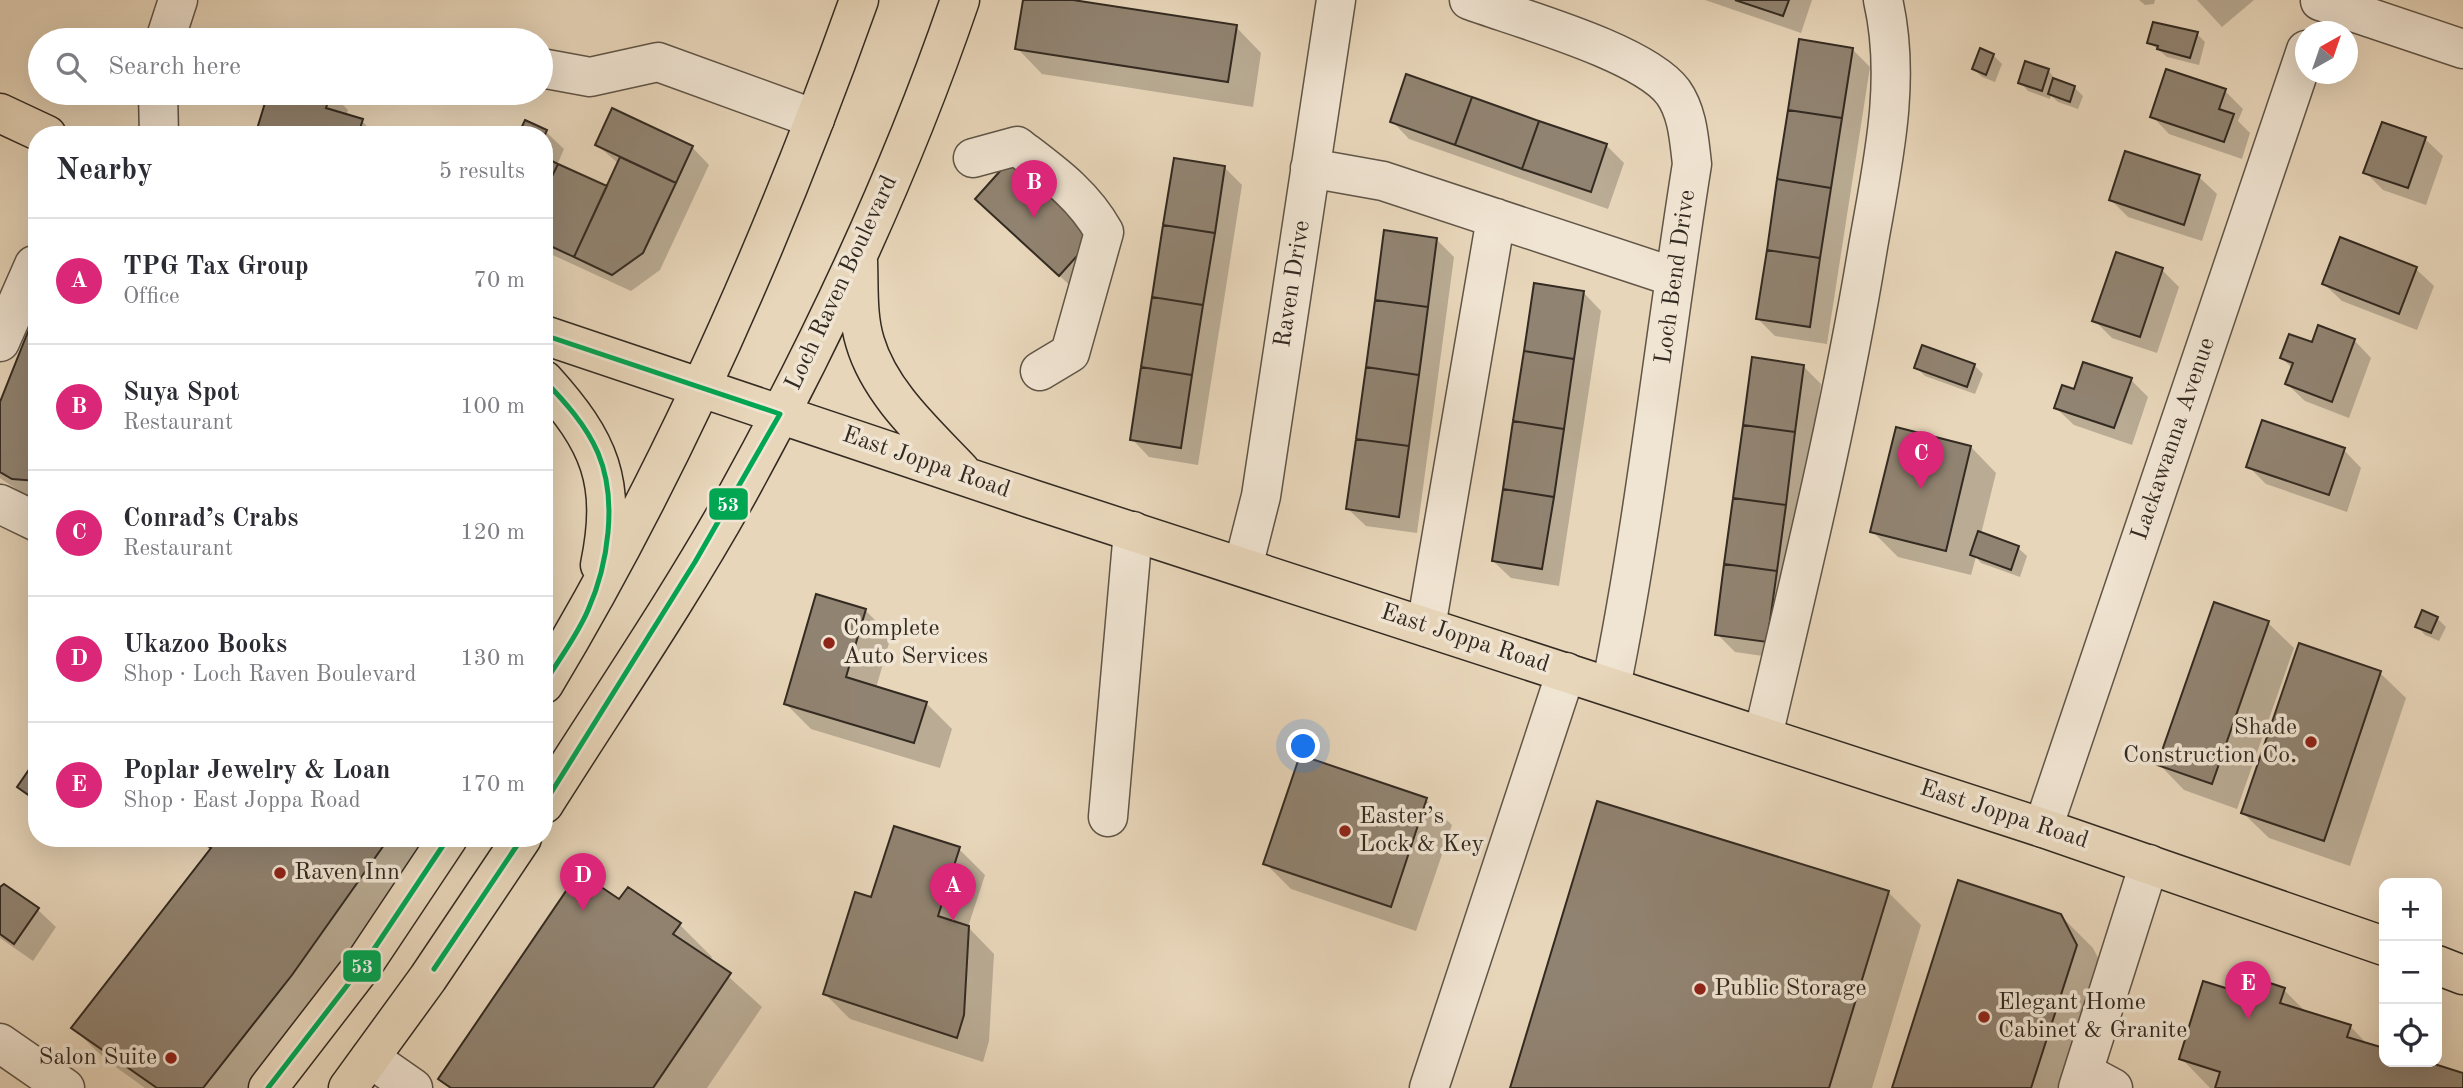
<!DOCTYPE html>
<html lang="en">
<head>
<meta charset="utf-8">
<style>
  body { margin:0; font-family:"Old Standard TT",serif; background:#f7f7f7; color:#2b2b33 }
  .controls { position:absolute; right:21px; bottom:21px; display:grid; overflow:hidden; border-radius:14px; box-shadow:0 7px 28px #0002 }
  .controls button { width:63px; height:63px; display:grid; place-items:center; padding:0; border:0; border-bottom:2px solid #e1e1e2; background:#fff; color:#2b2b33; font:35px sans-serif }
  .compass { position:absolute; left:2295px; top:21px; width:63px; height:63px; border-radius:50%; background:#fff; box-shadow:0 7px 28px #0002; rotate:40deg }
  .you { position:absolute; left:1304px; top:747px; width:24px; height:24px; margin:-18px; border:5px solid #fff; border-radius:50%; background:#1a73e8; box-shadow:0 0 0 10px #1a73e833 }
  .badge { display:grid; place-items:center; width:46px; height:46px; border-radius:50%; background:#db2777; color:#fff; font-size:23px; font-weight:700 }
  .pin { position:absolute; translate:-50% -58px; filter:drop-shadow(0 2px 4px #0008) }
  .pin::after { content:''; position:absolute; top:37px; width:24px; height:21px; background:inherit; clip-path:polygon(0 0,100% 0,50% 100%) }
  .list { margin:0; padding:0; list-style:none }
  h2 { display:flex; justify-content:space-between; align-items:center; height:91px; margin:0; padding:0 28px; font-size:30px }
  h2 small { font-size:23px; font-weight:400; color:#7c7c81 }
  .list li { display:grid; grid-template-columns:46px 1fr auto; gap:21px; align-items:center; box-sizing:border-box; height:126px; padding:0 28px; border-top:2px solid #e1e1e2 }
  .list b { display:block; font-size:26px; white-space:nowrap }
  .list p { margin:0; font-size:23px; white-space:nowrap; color:#7c7c81 }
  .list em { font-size:23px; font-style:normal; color:#7c7c81 }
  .icon { flex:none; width:38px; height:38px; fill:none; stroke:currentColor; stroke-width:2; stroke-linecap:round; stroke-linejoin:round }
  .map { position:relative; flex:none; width:2463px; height:1088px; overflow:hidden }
  .search { position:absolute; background:#fff; box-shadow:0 7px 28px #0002; left:28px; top:28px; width:525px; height:77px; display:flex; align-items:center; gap:18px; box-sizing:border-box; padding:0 24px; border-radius:38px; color:#7c7c81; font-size:26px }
  .panel { position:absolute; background:#fff; box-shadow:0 7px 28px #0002; left:28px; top:126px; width:525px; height:721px; border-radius:28px }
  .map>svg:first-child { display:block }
  .shadow { fill:#0003 }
  .building { fill:#918371; stroke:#332a21; stroke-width:2 }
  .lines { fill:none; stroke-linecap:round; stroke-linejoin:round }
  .minor-casing { stroke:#605547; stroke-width:41 }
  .major-casing { stroke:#332a21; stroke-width:41 }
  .minor { stroke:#f0e4d2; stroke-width:38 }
  .major { stroke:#e8d6ba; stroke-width:38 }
  .bus-1-casing { stroke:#f0e4d2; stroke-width:10 }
  .bus-1 { stroke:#00a651; stroke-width:5 }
  .poi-dot { fill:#8f2418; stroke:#f0e4d2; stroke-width:2.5 }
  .labels { text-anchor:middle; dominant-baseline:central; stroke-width:7; stroke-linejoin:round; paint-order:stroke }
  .street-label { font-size:24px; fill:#332a21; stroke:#f0e4d2 }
  .poi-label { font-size:24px; fill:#332a21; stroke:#f0e4d2; text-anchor:start }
  .line-badge { stroke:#f0e4d2; stroke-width:2.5 }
  .badge-label { font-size:19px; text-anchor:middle; font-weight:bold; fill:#fff }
</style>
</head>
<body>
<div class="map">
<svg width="2463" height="1088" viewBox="0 0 2463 1088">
  <rect width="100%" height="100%" fill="#e8d6ba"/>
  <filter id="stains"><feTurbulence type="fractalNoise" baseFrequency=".00286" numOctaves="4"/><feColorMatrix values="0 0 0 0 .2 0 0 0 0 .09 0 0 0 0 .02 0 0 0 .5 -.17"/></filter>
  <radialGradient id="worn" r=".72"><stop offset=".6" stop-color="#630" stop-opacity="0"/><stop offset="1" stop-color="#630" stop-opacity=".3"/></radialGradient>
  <path class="shadow" d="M 1024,0 L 1062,0 L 1236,27 L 1261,53 L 1253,107 L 1042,74 L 1017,48 Z
    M 1705,0 L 1812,0 L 1801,33 Z
    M 2139,0 L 2155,0 L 2154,4 L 2145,5 Z
    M 2197,0 L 2254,0 L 2222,27 Z
    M 2197,34 L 2205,42 L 2199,65 L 2167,57 L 2149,42 Z
    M 1852,49 L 1870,67 L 1827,344 L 1775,336 L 1757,318 Z
    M 1993,55 L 2002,64 L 1995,82 L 1982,77 L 1974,69 Z
    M 2026,63 L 2049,71 L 2056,81 L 2074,87 L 2083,96 L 2078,109 L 2058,102 L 2051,96 L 2050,99 L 2028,91 L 2020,82 Z
    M 1407,76 L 1607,146 L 1624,163 L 1608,209 L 1409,139 L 1392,121 Z
    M 2225,91 L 2243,109 L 2238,121 L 2250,133 L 2242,159 L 2169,134 L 2152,116 Z
    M 270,93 L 331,93 L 348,110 L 346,116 L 362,121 L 376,135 L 265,135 L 259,128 Z
    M 526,122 L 546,132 L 564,149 L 557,165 L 608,188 L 619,164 L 597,145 L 692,147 L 709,165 L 660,270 L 631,291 L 544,251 L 544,135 Z
    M 2425,139 L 2443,156 L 2426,205 L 2383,190 L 2365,172 Z
    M 1224,167 L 1242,185 L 1198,465 L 1149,457 L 1132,439 Z
    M 2199,177 L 2217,194 L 2202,241 L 2128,217 L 2111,200 Z
    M 995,216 L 1110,256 L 1077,292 Z
    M 1436,239 L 1454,257 L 1417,533 L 1366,526 L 1348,509 Z
    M 2416,269 L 2434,286 L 2417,330 L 2342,301 L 2324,284 Z
    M 2162,270 L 2179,287 L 2157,353 L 2112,338 L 2094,320 Z
    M 1584,293 L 1601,311 L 1559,586 L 1511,578 L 1493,561 Z
    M 37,314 L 37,503 L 0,478 L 0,407 Z
    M 2354,340 L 2371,358 L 2349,418 L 2305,401 L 2287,384 L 2292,368 L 2282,358 L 2313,344 Z
    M 1974,365 L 1983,374 L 1975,394 L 1925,376 L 1916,367 Z
    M 1803,366 L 1821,384 L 1784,659 L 1735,652 L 1717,634 Z
    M 2131,380 L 2148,397 L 2132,445 L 2074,425 L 2056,408 Z
    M 1971,447 L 1996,473 L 1981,534 L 2018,548 L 2027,556 L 2020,577 L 1981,563 L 1976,557 L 1971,575 L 1898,557 L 1872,531 Z
    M 2344,450 L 2361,468 L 2347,512 L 2266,484 L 2248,466 Z
    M 865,610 L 891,636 L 876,688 L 926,703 L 952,729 L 940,768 L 811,729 L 786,704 Z
    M 2437,618 L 2446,627 L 2439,641 L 2425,635 L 2417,626 Z
    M 2268,623 L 2294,648 L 2237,809 L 2184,790 L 2159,764 Z
    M 2300,645 L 2380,673 L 2406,698 L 2350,866 L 2269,838 L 2243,813 Z
    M 1426,800 L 1452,825 L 1416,931 L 1291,889 L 1265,863 Z
    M 198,838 L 442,838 L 261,1088 L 145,1088 L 106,1060 L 73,1028 L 211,851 Z
    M 959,849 L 985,875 L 968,927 L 994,954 L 989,1041 L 983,1062 L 850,1019 L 825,994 L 872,899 Z
    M 4,886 L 38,910 L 56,927 L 33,961 L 0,938 L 0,889 Z
    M 1888,892 L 1921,925 L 1872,1088 L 1512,1088 Z
    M 620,902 L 679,924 L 712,957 L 710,960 L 762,1007 L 707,1088 L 450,1088 L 441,1079 Z
    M 2060,915 L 2093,948 L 2109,979 L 2074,1088 L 1893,1088 Z
    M 2284,990 L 2307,1013 L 2350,1026 L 2368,1045 L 2384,1050 L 2384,1062 L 2422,1062 L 2463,1074 L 2463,1088 L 2210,1088 L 2181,1058 Z"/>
  <path class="building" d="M 1023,0 L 1073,0 L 1237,25 L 1228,82 L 1015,49 Z
    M 1735,0 L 1789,0 L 1783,16 Z
    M 2153,22 L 2198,32 L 2190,58 L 2157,49 L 2158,46 L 2147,43 Z
    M 1799,39 L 1853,48 L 1842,118 L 1788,110 Z
    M 1980,48 L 1994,54 L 1986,75 L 1972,69 Z
    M 2025,61 L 2049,69 L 2042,91 L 2018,83 Z
    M 2166,69 L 2226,89 L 2219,109 L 2234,114 L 2224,142 L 2150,117 Z
    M 1406,74 L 1472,97 L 1455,145 L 1390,122 Z
    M 2053,78 L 2075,86 L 2070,102 L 2048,94 Z
    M 268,93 L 331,93 L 326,108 L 363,119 L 358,135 L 276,135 L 257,129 Z
    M 1472,97 L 1539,121 L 1522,169 L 1455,145 Z
    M 612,108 L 693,146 L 676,183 L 595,145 Z
    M 1788,110 L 1842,118 L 1831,188 L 1777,179 Z
    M 525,120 L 547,130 L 544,137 L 518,135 Z
    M 1539,121 L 1607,144 L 1591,192 L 1522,169 Z
    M 2382,122 L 2426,137 L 2408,188 L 2363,173 Z
    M 2125,151 L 2200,175 L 2184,225 L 2109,200 Z
    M 544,157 L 558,164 L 544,193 Z
    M 620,157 L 676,183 L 643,253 L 612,275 L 574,257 Z
    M 1174,158 L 1225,166 L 1215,233 L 1163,225 Z
    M 1010,160 L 1094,237 L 1059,276 L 975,199 Z
    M 558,164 L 607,186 L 574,257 L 544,243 L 544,193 Z
    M 1777,179 L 1831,188 L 1820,258 L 1767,250 Z
    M 1163,225 L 1215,233 L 1203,305 L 1152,297 Z
    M 1384,230 L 1437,238 L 1428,307 L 1375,300 Z
    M 2340,237 L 2417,267 L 2399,314 L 2322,284 Z
    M 1767,250 L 1820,258 L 1810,327 L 1756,319 Z
    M 2116,252 L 2163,268 L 2140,337 L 2092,321 Z
    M 1534,283 L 1584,291 L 1574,359 L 1524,351 Z
    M 1152,297 L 1203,305 L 1192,375 L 1141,367 Z
    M 1375,300 L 1428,307 L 1419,375 L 1366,367 Z
    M 37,309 L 37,481 L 12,479 L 0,472 L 0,402 Z
    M 2318,325 L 2355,339 L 2332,402 L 2285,384 L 2293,363 L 2280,358 L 2289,334 L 2312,342 Z
    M 1922,345 L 1975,364 L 1967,387 L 1914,368 Z
    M 1524,351 L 1574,359 L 1564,429 L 1513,421 Z
    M 1752,357 L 1804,365 L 1795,432 L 1743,425 Z
    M 2083,362 L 2132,378 L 2114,428 L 2054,408 L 2062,385 L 2074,389 Z
    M 1141,367 L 1192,375 L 1181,448 L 1130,440 Z
    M 1366,367 L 1419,375 L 1409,446 L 1356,439 Z
    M 2262,420 L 2345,448 L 2329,495 L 2246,467 Z
    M 1513,421 L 1564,429 L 1554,497 L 1503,489 Z
    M 1743,425 L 1795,432 L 1786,505 L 1733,498 Z
    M 1896,427 L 1971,446 L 1946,551 L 1870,532 Z
    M 1356,439 L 1409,446 L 1399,517 L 1346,509 Z
    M 1503,489 L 1554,497 L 1542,569 L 1492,561 Z
    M 1733,498 L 1786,505 L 1777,571 L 1724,564 Z
    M 1978,531 L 2019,546 L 2011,570 L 1970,555 Z
    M 1724,564 L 1777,571 L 1767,642 L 1715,635 Z
    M 816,594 L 866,609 L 846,677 L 927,702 L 914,743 L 784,704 Z
    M 2214,602 L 2269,621 L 2212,784 L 2157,765 Z
    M 2422,610 L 2438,617 L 2431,633 L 2415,627 Z
    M 2299,643 L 2381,671 L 2324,841 L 2241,813 Z
    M 1300,755 L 1427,798 L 1391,907 L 1263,864 Z
    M 37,758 L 37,801 L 17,787 Z
    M 1597,801 L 1889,891 L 1829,1088 L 1510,1088 Z
    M 894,826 L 960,847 L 938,916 L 969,926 L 964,1015 L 957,1038 L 823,994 L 855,892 L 871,897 Z
    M 197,838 L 389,838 L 292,975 L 203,1088 L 157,1088 L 71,1028 L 211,848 Z
    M 579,872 L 619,899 L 628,887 L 681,923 L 673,934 L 731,973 L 653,1088 L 451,1088 L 438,1079 Z
    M 1958,880 L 2061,914 L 2077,945 L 2031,1088 L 1892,1088 Z
    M 4,884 L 39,908 L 14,944 L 0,934 L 0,887 Z
    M 2203,981 L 2261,999 L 2267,982 L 2285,988 L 2280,1003 L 2351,1025 L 2347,1037 L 2384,1048 L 2384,1062 L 2428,1062 L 2463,1073 L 2463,1088 L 2215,1088 L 2220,1072 L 2179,1059 Z"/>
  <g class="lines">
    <g class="minor-casing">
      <path id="minor" d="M 1469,0 C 1518,18 1643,52 1673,92 C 1688,113 1689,140 1692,164 C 1664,339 1646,514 1611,687
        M 2320,1 L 2463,49
        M 165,40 L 178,0
        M 541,68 L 590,77 L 658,62 L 815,119
        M 158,93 L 159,135
        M 973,158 L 1017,146 C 1051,172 1083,194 1104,232 L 1070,353 L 1040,371
        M 1310,168 L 1383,181 L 1674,277
        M 0,342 L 34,265 L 37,266
        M 0,504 L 37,522
        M 1243,567 L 1261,496 L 1336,0
        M 1426,627 L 1496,218
        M 1763,736 C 1801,574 1841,412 1868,247 C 1882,166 1902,82 1883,0
        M 1108,817 L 1133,531
        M 2043,828 L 2306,50
        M 0,1043 L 65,1088
        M 370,1058 L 413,1088
        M 2083,1072 L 2113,1088
        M 1429,1088 L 1566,672
        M 2078,1088 L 2149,864"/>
    </g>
    <g class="major-casing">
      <path id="major" d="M 0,113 L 47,135
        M 858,261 C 859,287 857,316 865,342 C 880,393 925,433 961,471
        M 544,335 L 1032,499 L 2043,828 L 2384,946
        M 544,380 C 600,442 617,482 600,565
        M 544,684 C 673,469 775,236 859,0
        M 544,804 C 609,701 679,599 738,493 C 825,335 902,170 960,0
        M 2437,965 L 2463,975
        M 268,1088 L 366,961 L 448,838
        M 348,1088 L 428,978 L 522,838"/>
    </g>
    <use href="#minor" class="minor"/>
    <use href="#major" class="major"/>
    <g class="bus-1-casing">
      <path id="bus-1" d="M 544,335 L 780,414 L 695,562 L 544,804
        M 544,380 C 565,402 586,425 598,453 C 618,500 608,565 588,610 C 577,636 559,659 544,684
        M 434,969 L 522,838
        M 268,1088 L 366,961 L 448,838"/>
    </g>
    <use href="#bus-1" class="bus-1"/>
  </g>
  <g class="poi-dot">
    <circle cx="829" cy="643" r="7"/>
    <circle cx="2311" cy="742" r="7"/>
    <circle cx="1345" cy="831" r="7"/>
    <circle cx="280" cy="873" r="7"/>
    <circle cx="1700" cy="989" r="7"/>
    <circle cx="1984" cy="1017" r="7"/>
    <circle cx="171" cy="1058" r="7"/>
  </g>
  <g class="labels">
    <g class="street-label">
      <text transform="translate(1676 277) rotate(-82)">Loch Bend Drive</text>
      <text transform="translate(842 283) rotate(-65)">Loch Raven Boulevard</text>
      <text transform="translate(1293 284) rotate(-81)">Raven Drive</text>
      <text transform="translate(2174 439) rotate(-71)">Lackawanna Avenue</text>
      <text transform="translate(926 463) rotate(19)">East Joppa Road</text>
      <text transform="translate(1465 639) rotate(18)">East Joppa Road</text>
      <text transform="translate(2004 815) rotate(18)">East Joppa Road</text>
    </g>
    <g class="poi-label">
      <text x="843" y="629">Complete<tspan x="843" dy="28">Auto Services</tspan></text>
      <text x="2297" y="728" text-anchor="end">Shade<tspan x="2297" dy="28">Construction Co.</tspan></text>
      <text x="1359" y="817">Easter’s<tspan x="1359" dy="28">Lock &amp; Key</tspan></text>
      <text x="294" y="873">Raven Inn</text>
      <text x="1714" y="989">Public Storage</text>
      <text x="1998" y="1003">Elegant Home<tspan x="1998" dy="28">Cabinet &amp; Granite</tspan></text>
      <text x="157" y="1058" text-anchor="end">Salon Suite</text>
    </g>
  </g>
  <g class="line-badge">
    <rect x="708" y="487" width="41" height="34" rx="7" fill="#00a651"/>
    <rect x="342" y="949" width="40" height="34" rx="7" fill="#00a651"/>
  </g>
  <g class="badge-label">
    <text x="728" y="511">53</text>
    <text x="362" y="973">53</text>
  </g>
  <rect width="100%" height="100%" filter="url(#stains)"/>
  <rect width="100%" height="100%" fill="url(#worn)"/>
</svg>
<div class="controls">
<button>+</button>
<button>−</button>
<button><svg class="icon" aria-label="locate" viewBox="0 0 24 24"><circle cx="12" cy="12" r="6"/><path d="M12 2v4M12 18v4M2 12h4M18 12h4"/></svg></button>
</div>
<svg class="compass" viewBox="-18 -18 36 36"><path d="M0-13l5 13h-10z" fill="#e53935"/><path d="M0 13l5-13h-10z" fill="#7c7c81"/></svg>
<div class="you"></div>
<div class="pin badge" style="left:953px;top:921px">A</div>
<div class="pin badge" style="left:1034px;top:218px">B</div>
<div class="pin badge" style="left:1921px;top:489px">C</div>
<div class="pin badge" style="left:583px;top:911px">D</div>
<div class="pin badge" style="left:2248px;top:1019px">E</div>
<div class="search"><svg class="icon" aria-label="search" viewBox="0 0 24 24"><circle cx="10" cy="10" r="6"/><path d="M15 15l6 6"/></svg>Search here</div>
<section class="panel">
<h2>Nearby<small>5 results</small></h2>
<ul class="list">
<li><span class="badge">A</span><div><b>TPG Tax Group</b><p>Office</p></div><em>70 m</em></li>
<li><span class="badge">B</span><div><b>Suya Spot</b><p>Restaurant</p></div><em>100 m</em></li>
<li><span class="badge">C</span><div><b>Conrad’s Crabs</b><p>Restaurant</p></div><em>120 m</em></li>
<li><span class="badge">D</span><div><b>Ukazoo Books</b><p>Shop · Loch Raven Boulevard</p></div><em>130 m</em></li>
<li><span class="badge">E</span><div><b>Poplar Jewelry &amp; Loan</b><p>Shop · East Joppa Road</p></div><em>170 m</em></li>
</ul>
</section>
</div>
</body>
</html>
